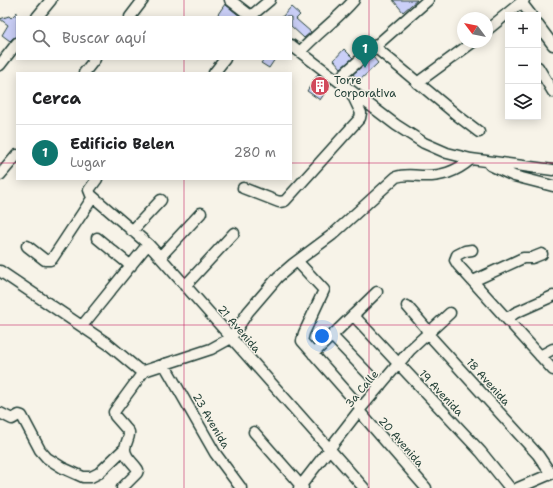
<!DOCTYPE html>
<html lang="es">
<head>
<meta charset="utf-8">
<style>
  body { margin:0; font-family:"Shantell Sans",sans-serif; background:#f2f2f2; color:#202124 }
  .controls { position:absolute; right:12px; top:12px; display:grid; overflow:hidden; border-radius:0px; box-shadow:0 2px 10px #0003 }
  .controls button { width:36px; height:36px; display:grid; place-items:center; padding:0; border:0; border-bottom:1px solid #e0e0e0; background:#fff; color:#202124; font:20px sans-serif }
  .compass { position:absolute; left:457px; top:12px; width:36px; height:36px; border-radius:50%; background:#fff; box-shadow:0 2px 10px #0003; rotate:302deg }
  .you { position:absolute; left:322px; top:336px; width:14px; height:14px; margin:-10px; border:3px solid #fff; border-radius:50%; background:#1a73e8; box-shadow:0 0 0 6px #1a73e833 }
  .badge { display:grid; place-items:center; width:26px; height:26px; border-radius:50%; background:#0f766e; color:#fff; font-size:13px; font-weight:700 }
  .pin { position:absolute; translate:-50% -33px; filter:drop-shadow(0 1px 2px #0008) }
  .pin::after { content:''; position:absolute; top:21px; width:14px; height:12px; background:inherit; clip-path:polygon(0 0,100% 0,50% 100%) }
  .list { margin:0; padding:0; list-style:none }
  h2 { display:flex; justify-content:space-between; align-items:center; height:52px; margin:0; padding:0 16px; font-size:17px }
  h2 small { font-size:13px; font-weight:400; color:#757577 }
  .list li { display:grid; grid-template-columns:26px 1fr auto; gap:12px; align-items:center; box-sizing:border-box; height:56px; padding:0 16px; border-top:1px solid #e0e0e0 }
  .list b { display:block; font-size:15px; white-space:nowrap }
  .list p { margin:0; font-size:13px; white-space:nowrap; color:#757577 }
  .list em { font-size:13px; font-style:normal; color:#757577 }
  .icon { flex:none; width:22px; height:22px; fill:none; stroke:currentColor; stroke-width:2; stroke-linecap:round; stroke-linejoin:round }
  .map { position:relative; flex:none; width:553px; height:488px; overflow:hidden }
  .search { position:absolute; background:#fff; box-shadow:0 2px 10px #0003; left:16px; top:16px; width:276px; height:44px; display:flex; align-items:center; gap:10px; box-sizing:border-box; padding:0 14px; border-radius:0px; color:#757577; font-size:15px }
  .panel { position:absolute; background:#fff; box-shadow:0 2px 10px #0003; left:16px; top:72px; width:276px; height:108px; border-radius:0px }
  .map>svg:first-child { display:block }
  .building { fill:#cacff7; stroke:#1f3d34 }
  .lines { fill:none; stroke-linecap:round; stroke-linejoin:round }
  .minor-casing { stroke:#1f3d34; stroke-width:13 }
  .minor { stroke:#f7f3e8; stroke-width:10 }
  .grid { fill:none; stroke:#c2185b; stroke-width:1; stroke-opacity:0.55 }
  .labels { text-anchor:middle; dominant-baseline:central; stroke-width:3; stroke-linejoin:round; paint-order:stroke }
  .poi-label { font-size:11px; fill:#1f3d34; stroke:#f7f3e8; text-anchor:start }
  .street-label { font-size:11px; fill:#1f3d34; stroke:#f7f3e8 }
</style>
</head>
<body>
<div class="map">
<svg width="553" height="488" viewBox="0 0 553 488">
  <rect width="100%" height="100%" fill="#f7f3e8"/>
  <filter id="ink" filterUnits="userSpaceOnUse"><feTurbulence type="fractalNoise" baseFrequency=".025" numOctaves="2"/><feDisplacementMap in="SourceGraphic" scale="8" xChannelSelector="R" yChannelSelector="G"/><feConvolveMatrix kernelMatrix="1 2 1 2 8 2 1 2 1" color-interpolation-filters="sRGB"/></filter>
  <g filter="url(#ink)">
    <path class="building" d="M 393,0 L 417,0 L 403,12 Z
      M 225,4 L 226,5 L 241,17 L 216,17 Z
      M 291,7 L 300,15 L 296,19 L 311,32 L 304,38 L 291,26 L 291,17 L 282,17 Z
      M 17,12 L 17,37 L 13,38 L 10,41 L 2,35 L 8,25 L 0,19 L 9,16 L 11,18 Z
      M 344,49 L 353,58 L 341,68 L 334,60 Z
      M 373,57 L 378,63 L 359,81 L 353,74 Z
      M 264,59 L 275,59 L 269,68 L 261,63 Z
      M 318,74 L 331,84 L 320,100 L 307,91 Z"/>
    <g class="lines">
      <g class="minor-casing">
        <path id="minor" d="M 230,0 L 252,17
          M 521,2 L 531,15
          M 251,16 L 270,0
          M 37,17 L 51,0
          M 130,17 L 143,0
          M 538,25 L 553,45
          M 487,30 L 524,0
          M 291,45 L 396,125 L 424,143 L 447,153 L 471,159 L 553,170
          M 375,47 L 458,116 L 479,132
          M 300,52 C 317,33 338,19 354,0
          M 0,65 L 17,43
          M 538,67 L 553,92
          M 84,73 L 95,59
          M 214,73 L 225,59
          M 337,80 L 428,0
          M 417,83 L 473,42
          M 490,165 L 514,176 L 553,186
          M 0,175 L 17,155
          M 97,179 L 89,190 L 91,195 L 148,244 L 160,257 L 364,488
          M 243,188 L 279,202 L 285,201 L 360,118 L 361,113 L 350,90
          M 132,231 L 161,200
          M 97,238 L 131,266
          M 27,246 L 45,260 L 50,260 L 52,259 L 93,197
          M 472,250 L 465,251 L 457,255 L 455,260 L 458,265 L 553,370
          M 160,257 L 201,213
          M 297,261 L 324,290 L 304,333 L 302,341 L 361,408
          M 0,271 L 108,344 L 139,370 L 144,371
          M 473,281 L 523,258 L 532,258 L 542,254
          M 185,286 L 234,233
          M 407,306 L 425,327 L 429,335 L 538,455 L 551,474
          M 353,315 L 481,452 L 510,488
          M 507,319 L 515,313 L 553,296
          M 82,326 L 148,244
          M 332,336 L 380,386
          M 313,354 L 377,292
          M 540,356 L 553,349
          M 164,364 L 215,453 L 241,488
          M 359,411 L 426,488
          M 0,413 L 12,419 L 19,415 L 22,416 L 40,450 L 47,458 L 63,468 L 83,477 L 91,477 L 99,473 L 125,448
          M 254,432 L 303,488
          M 122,488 L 137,473 L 138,470 C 134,463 124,457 125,448 C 126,442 130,437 129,432 L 115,416 L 114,412 L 144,371 L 211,349 L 231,338 L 248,312 L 278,277 L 293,264 L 332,235 L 396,177 C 404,174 413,175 421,176 C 441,177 456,172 471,159
          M 299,488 L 361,408 L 410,350 L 450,313
          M 518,488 L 553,473"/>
      </g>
      <use href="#minor" class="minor"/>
    </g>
  </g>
  <path class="grid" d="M 184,0 L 184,17M 369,0 L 369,488M 184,59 L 184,73M 0,163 L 17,163M 291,163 L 553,163M 184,179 L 184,488M 0,325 L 553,325"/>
  <defs>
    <g id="building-disc" transform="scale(1)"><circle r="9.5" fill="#d1495b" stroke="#f7f3e8"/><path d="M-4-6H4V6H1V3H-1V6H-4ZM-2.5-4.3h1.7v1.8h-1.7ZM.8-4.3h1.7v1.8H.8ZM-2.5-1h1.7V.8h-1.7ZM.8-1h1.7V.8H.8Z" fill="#fff"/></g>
  </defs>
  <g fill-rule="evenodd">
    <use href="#building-disc" x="320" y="86"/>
  </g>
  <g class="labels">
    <g class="poi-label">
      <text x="334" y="80">Torre<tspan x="334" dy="13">Corporativa</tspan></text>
    </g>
    <g class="street-label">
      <text transform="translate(239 329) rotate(49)">21 Avenida</text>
      <text transform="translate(488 382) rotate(48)">18 Avenida</text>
      <text transform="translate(362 389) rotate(-50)">3a Calle</text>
      <text transform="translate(441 393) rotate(47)">19 Avenida</text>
      <text transform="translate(211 421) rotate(60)">23 Avenida</text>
      <text transform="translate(401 442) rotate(49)">20 Avenida</text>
    </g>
  </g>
</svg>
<div class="controls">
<button>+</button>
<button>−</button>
<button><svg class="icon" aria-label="layers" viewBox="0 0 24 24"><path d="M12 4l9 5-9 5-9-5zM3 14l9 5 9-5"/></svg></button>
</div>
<svg class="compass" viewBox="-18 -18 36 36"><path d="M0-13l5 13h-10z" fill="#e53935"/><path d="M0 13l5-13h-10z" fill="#757577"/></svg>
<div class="you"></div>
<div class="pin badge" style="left:365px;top:68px">1</div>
<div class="search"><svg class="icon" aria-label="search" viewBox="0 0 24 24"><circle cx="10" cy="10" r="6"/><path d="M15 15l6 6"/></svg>Buscar aquí</div>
<section class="panel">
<h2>Cerca<small></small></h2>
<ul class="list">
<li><span class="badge">1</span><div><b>Edificio Belen</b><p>Lugar</p></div><em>280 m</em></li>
</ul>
</section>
</div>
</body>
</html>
